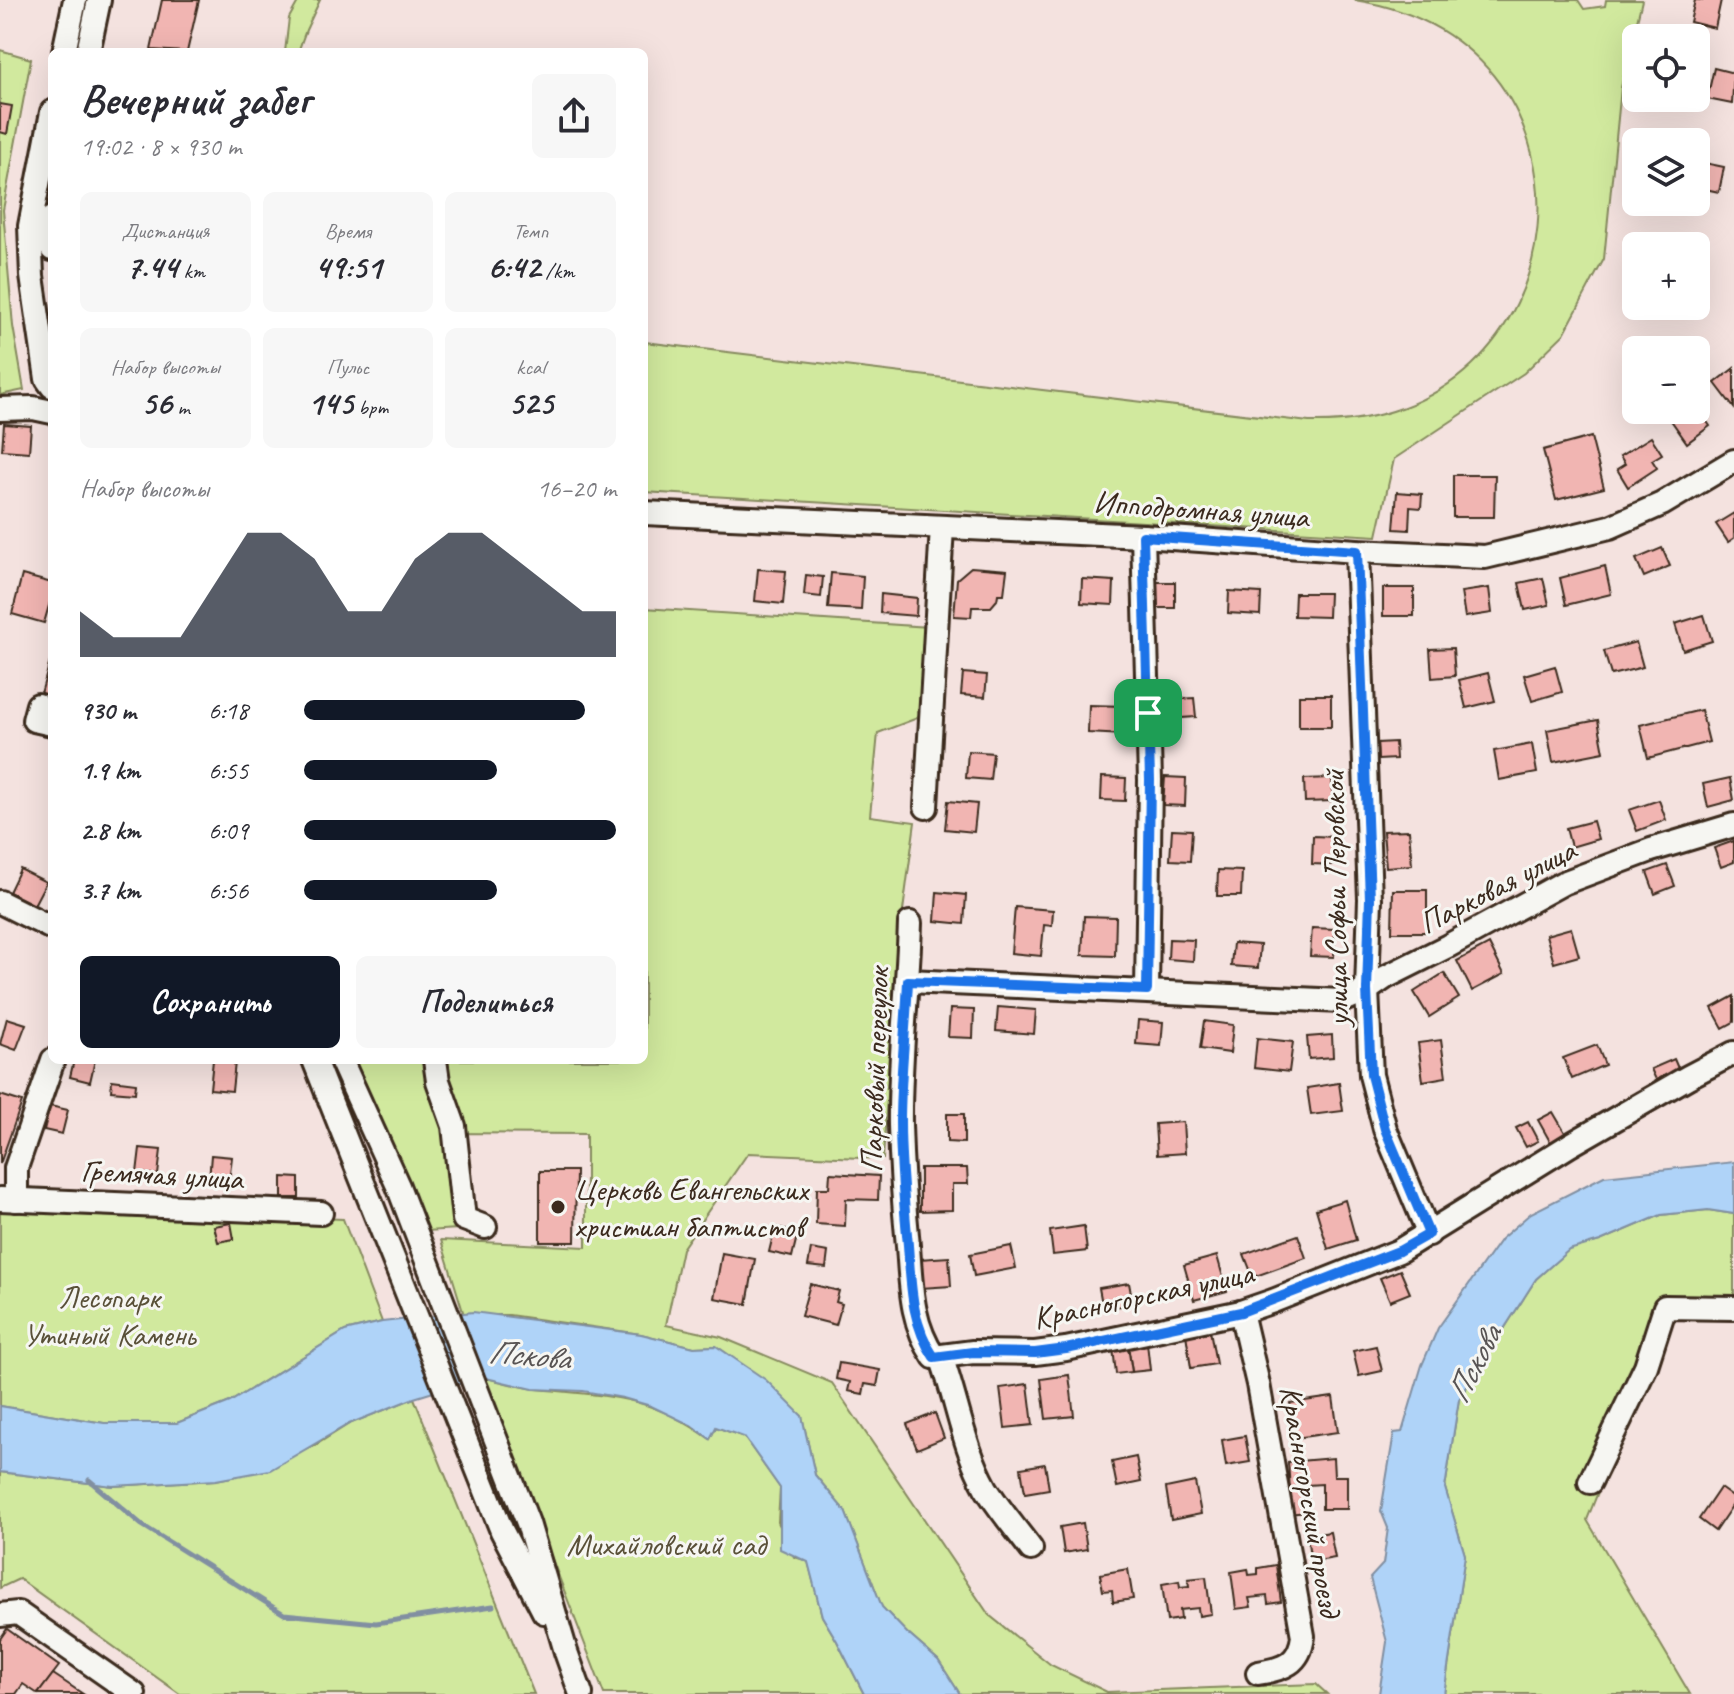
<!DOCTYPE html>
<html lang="ru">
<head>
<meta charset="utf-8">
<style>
  :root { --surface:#fff; --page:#f7f7f7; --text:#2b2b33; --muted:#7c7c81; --accent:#111827 }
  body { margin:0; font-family:Caveat,sans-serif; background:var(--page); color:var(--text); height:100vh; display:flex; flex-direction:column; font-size:30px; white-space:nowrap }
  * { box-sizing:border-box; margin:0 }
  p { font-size:26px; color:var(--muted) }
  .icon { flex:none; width:44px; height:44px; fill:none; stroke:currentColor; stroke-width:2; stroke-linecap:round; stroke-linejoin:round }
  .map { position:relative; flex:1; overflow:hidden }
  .side { position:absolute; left:48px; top:48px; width:600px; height:1016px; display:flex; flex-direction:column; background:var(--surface); border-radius:12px; box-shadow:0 8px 32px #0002 }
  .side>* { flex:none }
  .fabs { position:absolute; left:1622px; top:24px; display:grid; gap:16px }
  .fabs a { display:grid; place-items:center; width:88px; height:88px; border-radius:12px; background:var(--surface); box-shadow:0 8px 32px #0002; font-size:40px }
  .pin { position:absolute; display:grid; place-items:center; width:68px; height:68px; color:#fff; margin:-34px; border-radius:16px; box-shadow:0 4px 12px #0006 }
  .round { display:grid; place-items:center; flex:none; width:84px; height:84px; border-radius:12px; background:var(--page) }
  .summary { display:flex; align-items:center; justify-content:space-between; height:136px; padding:0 32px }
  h1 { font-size:44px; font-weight:600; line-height:60px }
  .metrics { display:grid; grid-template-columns:repeat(3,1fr); gap:12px; height:136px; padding:8px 32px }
  .metrics div { display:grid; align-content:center; border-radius:12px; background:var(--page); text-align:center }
  .metrics b { font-size:34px; font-weight:600 }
  .metrics small { font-size:22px; font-weight:400 }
  .metrics p { font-size:22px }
  .chart { height:224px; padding:16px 32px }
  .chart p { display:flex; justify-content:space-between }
  .chart svg { width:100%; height:144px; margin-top:8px; fill:var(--accent); opacity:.7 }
  .cta { display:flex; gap:16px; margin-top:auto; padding:16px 32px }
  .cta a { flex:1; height:92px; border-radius:12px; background:var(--accent); color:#fff; font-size:32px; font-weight:600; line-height:92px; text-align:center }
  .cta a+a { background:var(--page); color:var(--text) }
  ul { padding:0 32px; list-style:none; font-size:26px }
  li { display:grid; grid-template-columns:128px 96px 1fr; align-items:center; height:60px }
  li i { height:20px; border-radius:10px; background:var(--accent) }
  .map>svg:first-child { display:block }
</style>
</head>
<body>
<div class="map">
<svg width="1734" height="1694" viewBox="0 0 1734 1694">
  <rect width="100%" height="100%" fill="#f4e2df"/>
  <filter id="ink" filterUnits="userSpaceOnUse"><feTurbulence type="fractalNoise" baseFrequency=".0125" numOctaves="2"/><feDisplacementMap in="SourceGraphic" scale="16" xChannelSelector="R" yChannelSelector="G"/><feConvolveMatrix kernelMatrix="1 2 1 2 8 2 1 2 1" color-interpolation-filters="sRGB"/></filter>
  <g filter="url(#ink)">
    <!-- green -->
    <g fill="#d1e99e" stroke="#868a5e" stroke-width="2">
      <polygon points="299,0 320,0 306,30 298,52 285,52 289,18"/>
      <path d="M1354 0H1578L1584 9 1605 6 1606 0H1642L1621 88 1604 259 1564 334 1524 373 1394 459 1377 536 644 492V342L1309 422C1589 430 1623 40 1354 0Z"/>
      <polygon points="0,50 31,59 3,210 13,326 24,390 0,395"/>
      <polygon points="644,608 929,627 920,717 878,733 870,816 915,822 895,970 883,1159 748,1153 682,1249 666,1325 721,1337 832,1383 989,1615 1051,1665 1107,1692 1316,1684 1327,1694 960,1694 938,1660 907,1633 882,1607 845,1511 815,1475 802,1416 729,1355 716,1346 694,1347 641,1334 509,1315 464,1315 441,1240 586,1247 586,1134 444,1133 458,1229 426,1231 351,1060 644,1060"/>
      <polygon points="0,1205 343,1219 382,1322 345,1331 230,1402 177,1423 104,1423 0,1406"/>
      <polygon points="1708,1210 1734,1214 1734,1303 1673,1303 1587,1520 1690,1694 1444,1694 1465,1555 1445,1488 1459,1399 1536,1279 1569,1249 1600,1241 1661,1215"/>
      <path d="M482 1377C499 1381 518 1387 536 1389 608 1396 647 1394 710 1439L716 1427 744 1437 780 1488 778 1522 794 1557 808 1561 822 1616 837 1641 864 1694H604Z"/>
      <polygon points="414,1398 534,1694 180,1694 19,1579 0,1588 0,1472 113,1486 216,1480 236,1476 317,1444 349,1424"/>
    </g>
    <!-- water -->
    <g fill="#afd3f8" stroke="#818fa1" stroke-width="2">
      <polygon points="1734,1162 1734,1214 1708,1210 1661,1215 1600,1241 1569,1250 1536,1279 1459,1399 1445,1488 1465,1555 1444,1694 1379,1694 1387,1642 1370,1578 1383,1564 1388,1528 1381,1511 1394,1433 1402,1432 1422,1365 1438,1328 1501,1239 1531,1213 1604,1176"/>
      <polygon points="473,1312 641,1334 694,1347 716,1346 766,1380 802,1416 815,1475 845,1511 882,1607 907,1633 938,1660 960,1694 864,1694 837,1641 822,1616 808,1562 780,1549 780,1488 744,1437 716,1427 710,1439 691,1425 651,1406 623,1398 583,1391 533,1389 482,1377 414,1398 349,1424 270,1470 216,1480 113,1486 0,1472 0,1406 104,1423 177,1423 230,1402 345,1331 382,1322"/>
    </g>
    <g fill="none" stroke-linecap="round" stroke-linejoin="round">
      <!-- stream -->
      <polyline stroke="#818fa1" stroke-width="5" points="89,1480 142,1525 284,1614 376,1623 493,1606"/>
    </g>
    <!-- building -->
    <g fill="#f1b5b2" stroke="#3b2a1e" stroke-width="2">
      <polygon points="162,0 199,0 187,52 151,50"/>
      <polygon points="1695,0 1721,0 1715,28 1690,22"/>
      <polygon points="1714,68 1734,73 1732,104 1707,99"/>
      <polygon points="0,104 12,106 7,134 0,132"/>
      <polygon points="1700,162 1724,167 1719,192 1696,187"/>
      <polygon points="1734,368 1734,408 1715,383"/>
      <polygon points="1696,406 1710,426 1687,443 1668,416 1676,410 1696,410"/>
      <polygon points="4,424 31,426 29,452 2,450"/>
      <polygon points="1591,437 1604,488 1556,500 1543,450"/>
      <polygon points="1651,437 1662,454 1652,460 1657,468 1628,487 1617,469 1625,464 1620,456"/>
      <polygon points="1453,475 1495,475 1494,517 1453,517"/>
      <polygon points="1397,492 1422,494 1421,508 1410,507 1409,530 1394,529"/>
      <polygon points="1734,513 1734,538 1728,542 1716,524"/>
      <polygon points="1662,548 1670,566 1644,577 1636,559"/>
      <polygon points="1605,566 1611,594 1566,605 1560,578"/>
      <polygon points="971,567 1007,570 1004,594 998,594 997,600 991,607 972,607 971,617 954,616 957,579"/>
      <polygon points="758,569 786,571 783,604 755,601"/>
      <polygon points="831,573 863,576 861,610 828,608"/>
      <polygon points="22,575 52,583 52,595 44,623 12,614"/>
      <polygon points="806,575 823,577 821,597 804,595"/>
      <polygon points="1543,578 1549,605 1525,610 1519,583"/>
      <polygon points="1082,579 1114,581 1113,605 1081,603"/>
      <rect x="1154" y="582" width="21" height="26"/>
      <rect x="1383" y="588" width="31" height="28"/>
      <polygon points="1489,588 1492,613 1465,617 1461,592"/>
      <polygon points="1229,591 1261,593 1260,615 1228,613"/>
      <polygon points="1295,593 1329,593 1328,617 1294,616"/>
      <polygon points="881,594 917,598 916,616 880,613"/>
      <polygon points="1704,615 1712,641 1683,650 1675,624"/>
      <polygon points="1636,642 1643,667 1611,675 1604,651"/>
      <polygon points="1453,648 1455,676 1432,678 1430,649"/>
      <polygon points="51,658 52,658 52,701 40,697"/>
      <polygon points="1555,666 1562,692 1532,701 1524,675"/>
      <polygon points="963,673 987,675 985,697 961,695"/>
      <polygon points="1488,673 1495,701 1466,708 1459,680"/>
      <rect x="1299" y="695" width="32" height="32"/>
      <polygon points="1194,698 1196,717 1166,719 1165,700"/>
      <polygon points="1089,705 1125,706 1124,735 1088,733"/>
      <polygon points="1701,710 1709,742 1648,758 1640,725"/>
      <polygon points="1598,720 1604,752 1553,762 1547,730"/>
      <polygon points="1395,742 1396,759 1378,760 1377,743"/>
      <polygon points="1532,744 1537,773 1499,780 1494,751"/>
      <polygon points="968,751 993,753 990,780 966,778"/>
      <polygon points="1102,777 1126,778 1125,801 1101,800"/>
      <polygon points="1165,777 1186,778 1185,806 1163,805"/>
      <polygon points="1332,778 1333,801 1305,802 1304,779"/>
      <polygon points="1730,778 1734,800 1708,807 1703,784"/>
      <polygon points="1659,800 1666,820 1637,831 1629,810"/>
      <polygon points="948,801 977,804 974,832 945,829"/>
      <polygon points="1593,821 1598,839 1571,847 1566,828"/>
      <polygon points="1172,829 1192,830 1190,861 1170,860"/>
      <polygon points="1409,830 1412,865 1386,867 1383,831"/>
      <polygon points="1313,836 1336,837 1335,865 1312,864"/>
      <polygon points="1734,841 1734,862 1721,867 1714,848"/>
      <polygon points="1667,865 1675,886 1655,894 1647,872"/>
      <polygon points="20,869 46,882 34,905 9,892"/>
      <polygon points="1218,870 1242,871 1241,896 1217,896"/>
      <polygon points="1393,890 1427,890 1427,932 1392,932"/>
      <polygon points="937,892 966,895 964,924 935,921"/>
      <polygon points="1015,907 1053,910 1052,926 1044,925 1041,956 1011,953"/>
      <polygon points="1084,916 1116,917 1115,956 1082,955"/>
      <polygon points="1312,928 1335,929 1334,957 1310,956"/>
      <polygon points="1571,928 1579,956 1554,963 1546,935"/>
      <polygon points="1169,939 1194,940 1193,961 1168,959"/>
      <polygon points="1233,943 1260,945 1258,968 1231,966"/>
      <polygon points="1489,944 1504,974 1472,991 1457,961"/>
      <polygon points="1444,973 1459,998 1429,1017 1414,992"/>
      <polygon points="1734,996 1734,1022 1723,1028 1712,1008"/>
      <polygon points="998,1007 1036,1010 1034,1034 996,1031"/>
      <polygon points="950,1009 974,1010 973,1038 948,1037"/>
      <polygon points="7,1018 26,1024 16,1050 0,1044"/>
      <polygon points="1138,1020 1163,1022 1161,1046 1136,1044"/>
      <polygon points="1204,1021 1233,1025 1230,1053 1200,1049"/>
      <polygon points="1332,1035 1333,1057 1309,1059 1307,1037"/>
      <polygon points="1257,1038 1293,1042 1289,1072 1254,1068"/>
      <polygon points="1441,1040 1446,1077 1423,1081 1418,1043"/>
      <polygon points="1597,1045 1605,1065 1572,1079 1563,1058"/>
      <polygon points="1674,1059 1680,1073 1658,1084 1651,1069"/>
      <polygon points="74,1060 95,1060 90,1082 70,1077"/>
      <polygon points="213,1060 235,1062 232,1091 210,1089"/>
      <polygon points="112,1080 136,1083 135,1093 111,1091"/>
      <polygon points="1339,1083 1343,1111 1311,1115 1307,1088"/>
      <polygon points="0,1095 22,1102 0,1164"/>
      <polygon points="50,1106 68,1110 62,1134 44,1130"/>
      <polygon points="1553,1112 1567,1136 1552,1145 1538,1120"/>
      <polygon points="947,1114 964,1114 964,1143 947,1142"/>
      <polygon points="1183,1122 1185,1153 1157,1155 1155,1124"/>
      <polygon points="1528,1122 1538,1141 1526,1147 1516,1128"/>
      <polygon points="140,1148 161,1150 158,1175 137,1173"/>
      <polygon points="211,1155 232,1157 229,1182 209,1180"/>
      <polygon points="920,1168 967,1168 968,1184 952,1184 952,1210 920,1211"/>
      <polygon points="540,1171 576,1171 575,1242 540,1242"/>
      <polygon points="830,1173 879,1176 878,1200 846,1199 845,1226 816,1224 817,1188 829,1188"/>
      <polygon points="282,1177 299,1178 299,1198 282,1198"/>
      <polygon points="1345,1200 1356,1240 1328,1249 1316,1209"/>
      <polygon points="231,1223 234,1239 218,1242 214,1226"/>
      <polygon points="1084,1226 1087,1251 1053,1255 1050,1231"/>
      <polygon points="775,1227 798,1232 792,1257 769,1252"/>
      <polygon points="1298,1235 1306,1258 1253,1277 1244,1254"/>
      <polygon points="1011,1246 1016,1268 974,1276 970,1254"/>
      <polygon points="811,1249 828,1252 826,1268 808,1266"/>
      <polygon points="722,1253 755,1259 747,1304 714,1298"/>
      <polygon points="1217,1256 1227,1291 1194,1300 1184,1265"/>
      <polygon points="949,1257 951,1286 921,1288 919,1259"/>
      <polygon points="1400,1270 1410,1293 1390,1301 1380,1278"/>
      <polygon points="1129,1283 1133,1304 1103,1309 1099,1288"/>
      <polygon points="810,1284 839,1291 836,1302 842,1304 836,1325 801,1316"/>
      <polygon points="1210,1330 1216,1364 1191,1368 1186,1334"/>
      <polygon points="1147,1343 1150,1370 1132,1372 1128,1346"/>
      <polygon points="1128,1346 1132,1372 1116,1374 1113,1348"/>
      <polygon points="1376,1346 1382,1371 1359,1376 1353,1351"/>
      <polygon points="839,1363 880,1370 877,1386 865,1384 863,1394 848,1391 850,1382 836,1379"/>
      <polygon points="1069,1375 1074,1416 1046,1419 1041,1379"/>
      <polygon points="1028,1384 1033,1425 1005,1428 1000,1388"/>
      <polygon points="1333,1397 1338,1432 1295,1438 1290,1403"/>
      <polygon points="935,1413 944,1438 917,1449 907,1424"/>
      <polygon points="1245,1436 1250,1462 1226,1466 1222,1440"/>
      <polygon points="1136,1457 1141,1482 1117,1487 1112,1462"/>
      <polygon points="1333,1458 1334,1476 1347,1476 1347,1509 1322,1509 1322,1484 1307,1485 1309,1512 1286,1514 1284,1491 1290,1490 1288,1462"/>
      <polygon points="1045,1464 1049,1489 1025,1493 1021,1468"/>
      <polygon points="1195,1482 1201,1514 1171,1520 1166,1488"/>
      <polygon points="1720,1488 1734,1498 1734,1503 1715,1531 1699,1519"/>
      <polygon points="1083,1523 1087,1549 1064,1553 1060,1527"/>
      <polygon points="1330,1532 1335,1558 1311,1562 1307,1536"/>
      <polygon points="1276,1565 1281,1602 1268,1604 1267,1596 1249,1598 1251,1607 1236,1609 1231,1572 1248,1569 1249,1575 1258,1574 1258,1568"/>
      <polygon points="1128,1569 1133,1599 1113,1602 1112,1590 1103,1591 1100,1574"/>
      <polygon points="1206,1577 1211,1614 1199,1616 1198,1608 1180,1610 1181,1619 1167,1621 1162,1584 1179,1581 1180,1587 1189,1586 1188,1579"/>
      <polygon points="7,1629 59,1666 38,1694 23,1684 16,1694 0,1694 0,1639"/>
      <polygon points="53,1674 83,1694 38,1694"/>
    </g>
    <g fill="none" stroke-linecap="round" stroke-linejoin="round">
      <defs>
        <g id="minor">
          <polyline points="64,52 75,0"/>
          <polyline points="88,52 99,0"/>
          <polyline points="52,112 30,226 32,276 47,379 52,386"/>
          <polyline points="52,218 52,249"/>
          <polyline points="0,409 33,408 52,412"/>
          <polyline points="644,513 1143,536 1357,551 1485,557 1610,527 1662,504 1734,461"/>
          <polyline points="1143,536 1150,780 1147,990"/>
          <polyline points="1357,551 1370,899 1367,990 1371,1075 1385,1129 1429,1234"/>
          <polyline points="38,705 34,720 52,724"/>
          <polyline points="926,807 942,527"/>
          <polyline points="0,902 52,928"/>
          <path d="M910 923C908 990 899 1058 900 1125 901 1165 904 1206 908 1246 911 1286 911 1323 934 1357L973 1352 1035 1353 1066 1349 1241 1312 1273 1301 1399 1251 1570 1145 1688 1077 1734 1053"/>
          <polyline points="908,981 1341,1001 1367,990 1386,977 1448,946 1563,883 1651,850 1734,825"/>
          <polyline points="314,1060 502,1531 544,1612"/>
          <polyline points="341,1060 398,1186 528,1523 566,1652 581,1694"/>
          <polyline points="435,1060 438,1081 454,1126 464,1219 485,1227"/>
          <polyline points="0,1199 321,1213"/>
          <polyline points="16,1200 16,1168 53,1060"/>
          <path d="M1241 1312 1258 1384 1303 1636C1300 1664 1283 1669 1258 1673"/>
          <path d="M941 1357C957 1400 963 1447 986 1488 999 1509 1016 1529 1031 1549"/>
          <polyline points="1590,1482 1646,1366 1665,1307 1734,1308"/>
          <polyline points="0,1615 18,1613 134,1694"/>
        </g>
      </defs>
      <!-- minor casing -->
      <use href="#minor" stroke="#3b2a1e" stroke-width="28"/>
      <!-- minor -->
      <use href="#minor" stroke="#f6f6f2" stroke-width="22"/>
    </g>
  </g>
  <g fill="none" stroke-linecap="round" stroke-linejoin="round" filter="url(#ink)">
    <defs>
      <path id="route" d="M1143 536 1357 551 1370 899 1367 990 1371 1075 1385 1129 1429 1234 1399 1251 1241 1312 1066 1349 1035 1353 973 1352 934 1357C911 1323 911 1285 908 1245 904 1204 900 1163 900 1122 900 1075 906 1028 908 981L1147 990 1150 780Z"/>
    </defs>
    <!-- route casing -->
    <use href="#route" stroke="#fff" stroke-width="16"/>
    <!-- route -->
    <use href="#route" stroke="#1a73e8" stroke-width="10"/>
  </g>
  <!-- markers -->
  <circle fill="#3b2a1e" stroke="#f6f6f2" stroke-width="3" cx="558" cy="1207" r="8"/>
  <g text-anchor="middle" stroke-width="6" stroke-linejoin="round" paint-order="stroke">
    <!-- street labels -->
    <g font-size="32" fill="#3b2a1e" stroke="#f6f6f2">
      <text transform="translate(1201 509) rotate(4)" y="11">Ипподромная улица</text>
      <text transform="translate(1497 886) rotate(-27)" y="11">Парковая улица</text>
      <text transform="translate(1335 898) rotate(-91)" y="11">улица Софьи Перовской</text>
      <text transform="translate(874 1070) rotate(-88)" y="11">Парковый переулок</text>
      <text transform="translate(162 1174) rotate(3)" y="11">Гремячая улица</text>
      <text transform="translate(1143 1295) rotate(-12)" y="11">Красногорская улица</text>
      <text transform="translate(1311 1501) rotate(80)" y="11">Красногорский проезд</text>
    </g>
    <!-- poi labels -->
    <g font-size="32" fill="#3b2a1e" stroke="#f6f6f2" text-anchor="start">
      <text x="574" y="1200">Церковь Евангельских<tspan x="574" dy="37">христиан баптистов</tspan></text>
    </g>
    <!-- park labels -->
    <g font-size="32" fill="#595038" stroke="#f6f6f2">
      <text x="109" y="1308">Лесопарк<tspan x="109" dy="37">Утиный Камень</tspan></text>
      <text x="666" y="1555">Михайловский сад</text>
    </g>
    <!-- water labels -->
    <g font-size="34" font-style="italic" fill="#585454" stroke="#f6f6f2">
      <text transform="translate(529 1354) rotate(5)" y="12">Пскова</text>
      <text transform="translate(1473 1364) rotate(-63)" y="12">Пскова</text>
    </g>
  </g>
</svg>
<div class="fabs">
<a><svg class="icon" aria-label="locate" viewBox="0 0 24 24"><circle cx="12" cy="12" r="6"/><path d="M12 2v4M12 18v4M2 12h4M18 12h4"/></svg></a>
<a><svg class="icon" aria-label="layers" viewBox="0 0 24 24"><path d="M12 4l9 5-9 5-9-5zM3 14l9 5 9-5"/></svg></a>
<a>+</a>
<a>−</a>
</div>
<div class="pin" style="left:1148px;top:713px;background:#1e9e55"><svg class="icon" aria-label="arrive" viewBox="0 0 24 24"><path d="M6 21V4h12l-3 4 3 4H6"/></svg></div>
<section class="side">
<div class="summary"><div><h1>Вечерний забег</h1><p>19:02 · 8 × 930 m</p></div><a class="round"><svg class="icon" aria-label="share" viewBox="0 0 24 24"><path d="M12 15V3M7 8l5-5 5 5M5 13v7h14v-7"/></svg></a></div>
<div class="metrics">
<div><p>Дистанция</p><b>7.44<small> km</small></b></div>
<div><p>Время</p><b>49:51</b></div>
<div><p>Темп</p><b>6:42<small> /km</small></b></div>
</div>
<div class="metrics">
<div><p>Набор высоты</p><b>56<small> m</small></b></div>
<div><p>Пульс</p><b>145<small> bpm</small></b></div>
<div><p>kcal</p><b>525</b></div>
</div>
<div class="chart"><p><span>Набор высоты</span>16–20 m</p>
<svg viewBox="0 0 160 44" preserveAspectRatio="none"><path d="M0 44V30L10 38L20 38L30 38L40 22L50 6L60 6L70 14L80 30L90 30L100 14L110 6L120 6L130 14L140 22L150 30L160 30V44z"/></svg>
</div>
<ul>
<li><b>930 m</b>6:18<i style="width:90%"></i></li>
<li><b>1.9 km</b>6:55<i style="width:62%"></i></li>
<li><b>2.8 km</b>6:09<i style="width:100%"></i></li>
<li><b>3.7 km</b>6:56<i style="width:62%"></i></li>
</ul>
<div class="cta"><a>Сохранить</a><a>Поделиться</a></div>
</section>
</div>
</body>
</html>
